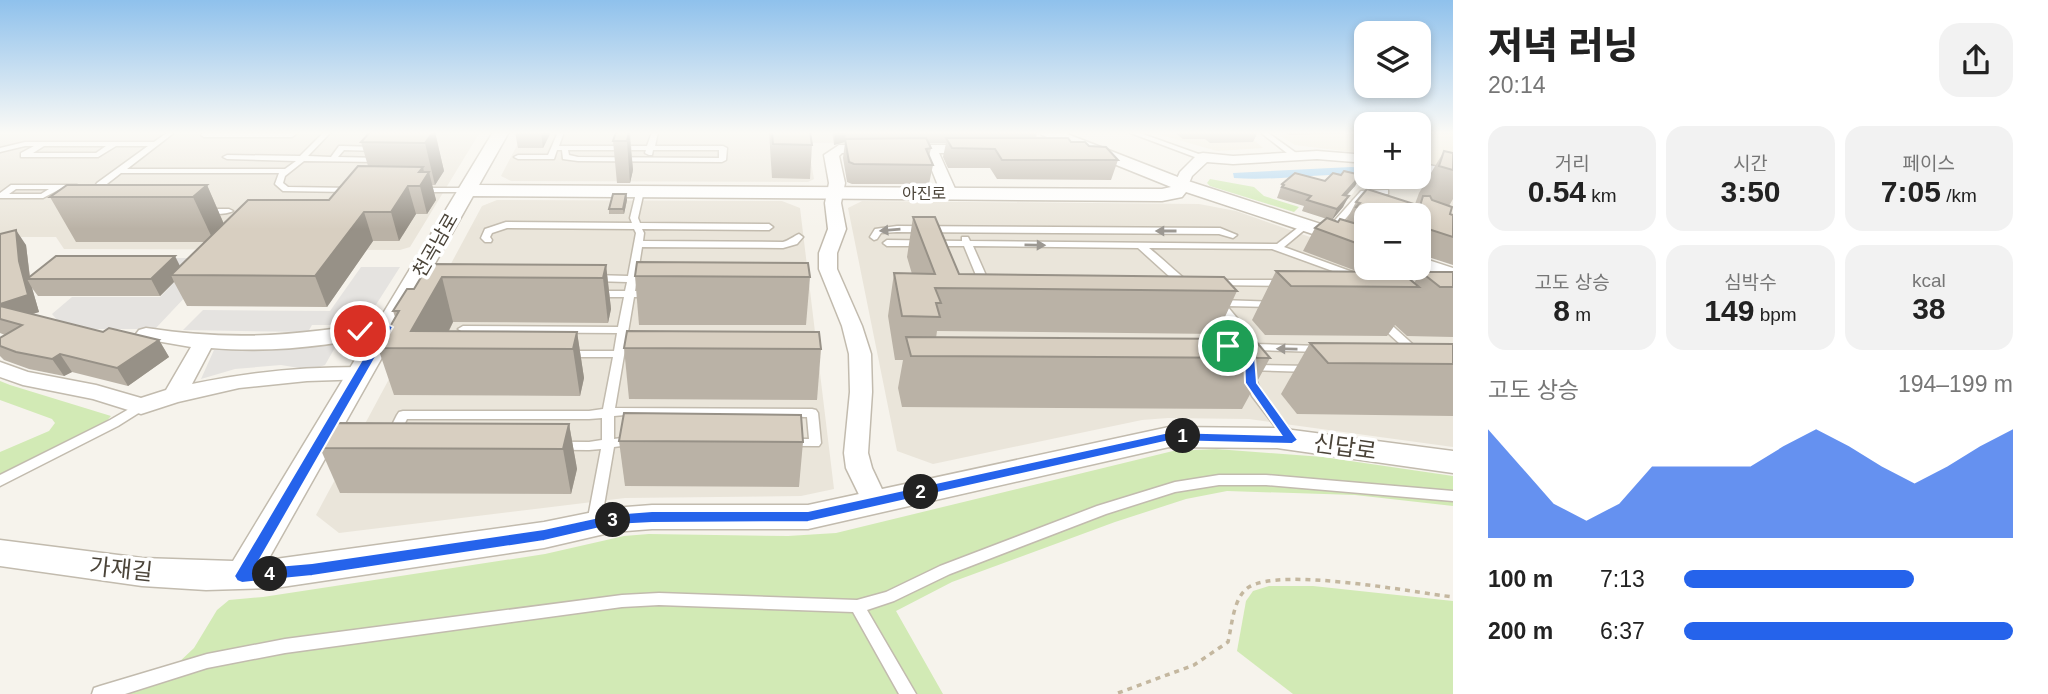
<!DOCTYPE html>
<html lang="ko">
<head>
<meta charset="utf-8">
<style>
  :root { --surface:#fff; --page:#f2f2f2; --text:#222; --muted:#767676; --accent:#2563eb }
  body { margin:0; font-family:Arial,"Noto Sans KR",sans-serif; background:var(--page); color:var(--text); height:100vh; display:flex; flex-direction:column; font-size:26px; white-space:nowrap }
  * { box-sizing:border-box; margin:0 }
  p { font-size:23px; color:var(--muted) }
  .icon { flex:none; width:38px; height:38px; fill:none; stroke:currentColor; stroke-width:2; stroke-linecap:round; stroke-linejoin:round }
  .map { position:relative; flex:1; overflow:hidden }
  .side { display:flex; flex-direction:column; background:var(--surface); width:595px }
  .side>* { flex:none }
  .controls { position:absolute; left:1354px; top:21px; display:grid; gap:14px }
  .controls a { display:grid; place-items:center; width:77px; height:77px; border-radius:14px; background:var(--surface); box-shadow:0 4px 10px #0003; font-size:35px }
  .pin { position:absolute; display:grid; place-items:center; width:60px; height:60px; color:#fff; margin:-30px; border:4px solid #fff; border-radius:50%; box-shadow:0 2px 7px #0007 }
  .km { position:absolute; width:35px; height:35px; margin:-18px; border-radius:50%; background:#222; color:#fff; font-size:19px; line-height:35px; text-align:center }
  .round { display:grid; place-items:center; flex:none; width:74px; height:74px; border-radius:21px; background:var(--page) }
  .summary { display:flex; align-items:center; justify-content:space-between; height:119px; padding:0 35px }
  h1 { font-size:38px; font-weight:800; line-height:52px }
  .figures { display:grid; grid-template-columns:repeat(3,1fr); gap:10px; height:119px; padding:7px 35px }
  .figures div { display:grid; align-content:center; border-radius:18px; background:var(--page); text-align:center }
  .figures b { font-size:30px; font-weight:800 }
  .figures small { font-size:19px; font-weight:400 }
  .figures p { font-size:19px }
  .chart { height:196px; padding:14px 35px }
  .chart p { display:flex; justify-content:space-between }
  .chart svg { width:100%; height:126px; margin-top:7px; fill:var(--accent); opacity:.7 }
  ul { padding:0 35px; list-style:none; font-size:23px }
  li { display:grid; grid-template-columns:112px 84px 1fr; align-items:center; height:52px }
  li i { height:18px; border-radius:9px; background:var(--accent) }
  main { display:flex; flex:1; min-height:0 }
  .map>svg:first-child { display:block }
</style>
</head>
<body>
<main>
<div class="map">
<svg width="1453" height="694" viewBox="0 0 1453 694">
  <rect width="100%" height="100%" fill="#f6f3ec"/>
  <!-- residential -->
  <g fill="#eae5da">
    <polygon points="0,132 480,132 410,247 400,250 64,249 56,237 0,237"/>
    <polygon points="524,132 1028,132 1042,139 1038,144 813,143 808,145 814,179 808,182 511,181 501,176"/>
    <polygon points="1365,179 1382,180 1453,196 1453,232 1419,215 1401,215 1348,199"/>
    <polygon points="497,200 782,201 800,208 834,489 801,496 625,498 339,533 316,515 482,206"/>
    <polygon points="862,201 1199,204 1236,211 1367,257 1367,268 1396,268 1453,288 1453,447 1249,419 1168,418 1142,420 933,464 897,451 848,208"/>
  </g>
  <!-- education -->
  <g fill="#efe8d6">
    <polygon points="1150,132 1245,132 1263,148 1217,151"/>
    <polygon points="1274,132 1367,132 1367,154 1295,145"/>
    <polygon points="1419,132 1453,132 1453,170 1419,162"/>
  </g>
  <!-- green -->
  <g fill="#d2eab5">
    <polygon points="1210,179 1254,187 1264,196 1299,207 1294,212 1210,186 1207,183"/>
    <polygon points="0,381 10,385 111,416 104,424 0,476 0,452 49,431 55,423 52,419 0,400"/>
    <polygon points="1216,449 1323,457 1453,476 1453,506 1355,495 1227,491 1186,499 1115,522 952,582 896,611 943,694 119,694 176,665 194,648 217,610 229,600 263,597 545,554 624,536 649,534 788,536 836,533 1173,451"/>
    <polygon points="1269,586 1313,586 1453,601 1453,694 1293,694 1237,651 1246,601 1253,591"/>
  </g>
  <!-- parking -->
  <g fill="#e5e3e0">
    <polygon points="77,258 222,258 155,329 65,329 52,314 72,297 160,297 185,271"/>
    <polygon points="361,267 400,267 372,311 334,325 312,325 308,332 183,330 203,310 330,311"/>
    <polygon points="340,339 325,365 311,370 281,365 235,369 201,379 214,350"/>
  </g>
  <!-- water -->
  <path fill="#a9d4f2" d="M1351 167 1367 168V174C1322 173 1278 181 1234 178L1233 173Z"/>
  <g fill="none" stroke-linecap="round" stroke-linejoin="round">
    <defs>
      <g id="service">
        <path d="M168 132H175L127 169H285L296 161 227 159 223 157 227 155 300 156 324 132H331L308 156 331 157 339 146H342L377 147 381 149 380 151 344 150 338 157 381 158 385 160 381 162 304 161 285 176 283 183 288 187 353 188V192H350L283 191 275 184 279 173H121L103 187 96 197H93L89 195 97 183 148 146H116L98 157H21V153L34 146H25L0 152V148L25 142H154ZM44 146H106L96 153H33Z"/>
        <polygon points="204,132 211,133 298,132 292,137 204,137 201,135"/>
        <path d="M558 132H564L559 146H647L652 132H658L655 146H723L727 148 726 160 722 162 578 161 563 159 562 150H557L554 159H518L514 157 518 155H548ZM568 150H646L645 153 649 155H652L653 150H719V158L578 157 569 155Z"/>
        <polygon points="1128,132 1137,132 1207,157 1200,159"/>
        <polygon points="1260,132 1267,132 1299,155 1292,157"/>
        <polygon points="1367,132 1367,142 1360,138"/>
        <path d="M11 185H77L81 187 77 189H60L43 198H0V193ZM16 189H49L41 194H9Z"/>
        <polygon points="416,188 467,188 471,190 467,192 416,192"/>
        <path d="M637 189H640L644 191 638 218 640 223 769 224 773 227 769 230 642 229 644 233 643 241 783 242C790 240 794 236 799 234L803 237 797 244 783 248 642 247 635 291H650L655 294 650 297H634L615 408 812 409 816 410 818 413 821 443 819 446 629 445 614 447 601 523 599 527 594 528 589 527 587 523 601 449 589 450 384 448 382 445 397 415 399 412 403 411H589L603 409 613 357H567L562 354 567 351H614L617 333 463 332 458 329 463 326 618 327 624 297H596L591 294 596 291H625L627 282 594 281 589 278 594 275 628 276 636 233 634 229 507 228 492 233 490 237 492 240 491 242H485L481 238 485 229 506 222 632 223 630 218ZM625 415 807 417 809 439 629 437 614 439V416ZM602 418V440L589 442 396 441 407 419H589Z"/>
        <polygon points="1385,190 1388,190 1388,194 1366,195 1334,232 1328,232 1328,228 1361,191"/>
        <path d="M201 209H229L233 211C226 215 207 215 200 211Z"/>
        <path d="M1305 222 1309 225 1308 227 1284 247 1358 274 1360 276 1358 278H1352L1272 249 1149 248C1163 259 1176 272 1190 283L1185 286 1170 277 1138 248 973 246 988 280 983 283 978 280 964 246H887L883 243 887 240 962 241V237H968L970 241 1277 244Z"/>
        <polygon points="897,226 1220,228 1237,235 1233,238 1219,234 897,232 881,233 877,239 874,240 870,237 875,229"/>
        <polygon points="1215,280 1283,280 1288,283 1283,286 1212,285 1210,283"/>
        <polygon points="1220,300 1276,302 1278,304 1273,307 1227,306 1251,335 1254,344 1320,346 1325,349 1320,352 1255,350 1250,353 1246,352 1243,347 1242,337 1214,303"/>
        <polygon points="1381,318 1385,319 1419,350 1420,352 1419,354 1411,354 1377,323 1376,321"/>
        <polygon points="1253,365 1310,366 1315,369 1310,372 1249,370 1248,368 1249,366"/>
        <polygon points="1250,373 1254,374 1261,392 1295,436 1297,439 1295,442 1287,442 1252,396 1244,377"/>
        <polygon points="141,402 145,403 147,406 145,409 118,426 0,486 0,475 110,420"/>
        <polygon points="1219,475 1266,475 1453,491 1453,501 1266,485 1219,485 1175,492 1106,514 950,574 894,601 867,610 916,694 899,694 853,612 659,605 622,607 285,653 207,668 125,694 92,694 94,688 100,686 207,654 285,639 622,595 659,593 857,600 886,592 940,566 1097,506 1175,482"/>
      </g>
      <g id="minor">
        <polygon points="839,145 872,145 879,149 872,153 842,153 839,156 845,183 841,203 846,229 837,253 837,269 862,326 871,354 872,392 868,453 872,468 888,502 884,509 875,512 866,509 846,468 844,453 850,392 849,354 842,326 819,269 819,253 828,229 825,203 829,183 824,155"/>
        <polygon points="904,145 973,145 980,149 973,153 939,153 957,193 949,198 941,193 925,153 899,152 897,149"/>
        <polygon points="1317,151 1367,155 1367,163 1317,159 1233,164 1207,162 1192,176 1187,188 1177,188 1174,185 1180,172 1198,154 1203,153 1233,156"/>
        <polygon points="1419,163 1453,170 1453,180 1419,172"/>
        <path d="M388 321 395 323 398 327 395 331C336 346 272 353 211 348L192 384C248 372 303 367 360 367L368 369 371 374 368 379 307 381 239 388 178 402 141 414 93 399 23 385 0 377V362L28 372 96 385 141 398 166 390 191 347 139 338 136 334 139 330 146 328C237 342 299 335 388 321Z"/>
      </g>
      <g id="tertiary">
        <polygon points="493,132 509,132 479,185 1162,189 1171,187 1042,135 1040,132 1062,132 1188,181 1367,239 1367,252 1186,192 1182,197 1162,201 473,196 268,560 544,522 613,508 652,505 808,505 1169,427 1277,428 1453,451 1453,473 1277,448 1169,447 808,529 652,529 613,532 544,548 275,588 206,590 142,586 0,566 0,540 142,558 233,561"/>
        <polygon points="1419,257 1453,268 1453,281 1412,268 1419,268"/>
      </g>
    </defs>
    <!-- service casing -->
    <use href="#service" stroke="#c2bbae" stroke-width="3"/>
    <!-- minor casing -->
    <use href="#minor" stroke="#c2bbae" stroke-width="3"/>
    <!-- tertiary casing -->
    <use href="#tertiary" stroke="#c2bbae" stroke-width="3"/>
    <!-- path -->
    <path stroke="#c4b79f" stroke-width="3.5" stroke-dasharray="5 5" stroke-linecap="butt" d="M1118 693 1194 665 1228 642C1232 626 1233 597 1249 587 1281 567 1412 592 1453 597"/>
    <!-- service -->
    <use href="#service" fill="#fff" fill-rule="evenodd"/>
    <!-- minor -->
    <use href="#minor" fill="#fff" fill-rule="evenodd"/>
    <!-- tertiary -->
    <use href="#tertiary" fill="#fff" fill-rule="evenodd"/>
  </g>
  <!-- wall -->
  <g fill="#bab2a6">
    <polygon points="435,132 444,171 435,185 432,185 436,200 427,214 416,214 399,241 373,241 327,307 187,306 174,282 160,296 38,296 32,288 39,312 32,314 103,332 159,340 169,357 128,386 72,372 64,376 29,369 4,360 0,356 0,338 5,335 0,333 0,234 26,245 30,277 180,266 205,242 76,242 50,197 207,185 224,224 329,200 368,166 361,142"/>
    <polygon points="515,132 551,132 543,148 518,148"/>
    <polygon points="616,132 630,132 633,170 630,183 617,183 613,141"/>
    <polygon points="769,132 810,132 812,145 810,179 772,178"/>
    <polygon points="832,132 1037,132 1036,138 1071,142 1089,146 1118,160 1111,180 997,179 990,168 948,168 943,157 946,143 928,143 931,148 929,157 933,165 929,184 852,184 847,182 843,158 845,142 834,145"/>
    <polygon points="1174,132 1258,132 1253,142 1210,143 1205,139 1183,139"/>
    <polygon points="1284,132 1345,132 1344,134 1289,135"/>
    <rect x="1419" y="132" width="34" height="2"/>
    <polygon points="1444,151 1453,153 1453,199 1449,206 1450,214 1453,215 1453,265 1419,254 1419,215 1367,215 1367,267 1362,272 1414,283 1421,272 1453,272 1453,337 1407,336 1395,325 1387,336 1265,335 1252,320 1276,271 1359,272 1303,251 1315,228 1327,219 1302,211 1304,206 1277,198 1282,184 1325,181 1341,175 1361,175 1355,186 1346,196 1343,207 1332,220 1338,222 1346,221 1356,202 1415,204 1419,193"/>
    <polygon points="626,194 627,200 624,214 609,214 609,209"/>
    <polygon points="913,217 959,274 1237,291 1217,334 937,331 936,338 1270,358 1242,409 902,407 898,388 903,360 895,360 888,316 894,273 912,274 907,257"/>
    <polygon points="429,264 606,265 611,309 608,323 453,322 449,331 577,332 584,378 580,396 394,395 378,348 395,317 393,311 414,289"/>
    <polygon points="635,276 810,277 806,325 639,325"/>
    <polygon points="1310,343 1453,344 1453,416 1297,414 1281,394"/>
    <polygon points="624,348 821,349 817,400 629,399"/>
    <polygon points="569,424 577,469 571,494 340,493 320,448"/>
    <polygon points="619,441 803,442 799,487 625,486"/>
  </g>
  <!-- shaded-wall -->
  <g fill="#979187">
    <polygon points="433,132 435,132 444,171 435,185 425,143"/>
    <polygon points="541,132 551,132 543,148"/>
    <polygon points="629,132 633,170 630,183 627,141"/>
    <polygon points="835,132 846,132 845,142 834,145"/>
    <polygon points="423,167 425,177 429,172 436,200 427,214 420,186 419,172"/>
    <polygon points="1361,175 1355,186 1338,205 1343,195"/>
    <polygon points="207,185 226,229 214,242 193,197"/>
    <polygon points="408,186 416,214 399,241 391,212"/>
    <polygon points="626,194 627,200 624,214 623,209"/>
    <polygon points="1349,196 1343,207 1332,220 1337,209"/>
    <polygon points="364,212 373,241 327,307 315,276"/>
    <polygon points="16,230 26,245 30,279 27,279 32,288 39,312 9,321 0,313 0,304"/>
    <polygon points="175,256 183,272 171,275 174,282 160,296 151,279"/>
    <polygon points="606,265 611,309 608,323 603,278"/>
    <polygon points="442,277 453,322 440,348 411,331"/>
    <polygon points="577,332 584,378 580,396 573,349"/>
    <polygon points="159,340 169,357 128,386 117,368"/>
    <polygon points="60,354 72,372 64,376 52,359"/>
    <polygon points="569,424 577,469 571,494 563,449"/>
  </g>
  <!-- building -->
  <g fill="#d8cfc1" stroke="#979187" stroke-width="2">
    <polygon points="370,132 433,132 425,143 361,142"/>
    <polygon points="616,132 629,132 627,141 613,141"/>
    <polygon points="772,132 810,132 812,145 773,144"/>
    <polygon points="926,138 931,148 926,149 933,165 854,164 849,162 845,139"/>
    <polygon points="946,138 1068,138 1071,142 1085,142 1089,146 1106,147 1118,160 1002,160 995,149 952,148"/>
    <polygon points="1444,151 1453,153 1453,170 1439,166"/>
    <polygon points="358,166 423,167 419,172 429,172 420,186 408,186 391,212 364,212 315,276 171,275 248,200 329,200"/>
    <polygon points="1344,171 1361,175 1343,195 1349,196 1337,209 1307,200 1311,196 1282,187 1284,185 1282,184 1295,173 1325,181 1333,173 1341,175"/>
    <polygon points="67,185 207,185 193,197 50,197"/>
    <polygon points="1367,189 1420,206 1423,196 1430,196 1432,200 1452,207 1450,214 1453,215 1453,237 1419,226 1419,215 1382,215 1356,207 1360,203 1356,202"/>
    <polygon points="613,194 626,194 623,209 609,209"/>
    <polygon points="913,217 935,217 959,274 1224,277 1237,291 935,288 941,303 936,303 940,317 902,316 894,273 935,274"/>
    <polygon points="1327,218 1338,222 1340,219 1367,227 1367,247 1315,228"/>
    <polygon points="16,230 19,261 28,295 0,304 0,234"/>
    <polygon points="56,256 175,256 151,279 27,279"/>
    <polygon points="637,262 808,263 810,277 635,276"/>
    <polygon points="429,264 606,265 603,278 442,277 411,331 577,332 573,349 378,348 399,311 393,311 407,289 414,289"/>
    <polygon points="1276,271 1401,272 1419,287 1291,286"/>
    <polygon points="1421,272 1453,272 1453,287 1440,287"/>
    <polygon points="0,306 103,332 109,328 159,340 117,368 60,354 52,359 16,352 0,346 0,338 22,325 0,319"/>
    <polygon points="627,331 819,332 821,349 624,348"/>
    <polygon points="906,337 1254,339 1270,358 911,356"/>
    <polygon points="1310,343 1453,344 1453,364 1328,363"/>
    <polygon points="624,413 801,415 803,442 619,441"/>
    <polygon points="334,423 569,424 563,449 320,448"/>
  </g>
  <!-- one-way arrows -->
  <defs><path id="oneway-solid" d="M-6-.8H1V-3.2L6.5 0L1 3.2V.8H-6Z" transform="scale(1.75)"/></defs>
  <g fill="#9c9892">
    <use href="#oneway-solid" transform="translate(890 230) rotate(175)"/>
    <use href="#oneway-solid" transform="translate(1166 231) rotate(-180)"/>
    <use href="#oneway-solid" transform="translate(1035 245) rotate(1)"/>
    <use href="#oneway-solid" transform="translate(1287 349) rotate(-179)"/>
  </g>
  <!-- sky -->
  <linearGradient id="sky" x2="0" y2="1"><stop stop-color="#8fc1ec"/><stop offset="0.58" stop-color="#fbfaf6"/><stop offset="1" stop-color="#fbfaf6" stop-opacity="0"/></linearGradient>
  <rect width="1453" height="229" fill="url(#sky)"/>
  <!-- route -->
  <polygon fill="#2563eb" stroke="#fff" stroke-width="2" points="388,324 393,327 255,568 312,563 544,529 613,514 652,511 808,511 1169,432 1281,435 1245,383 1244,351 1224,348 1224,344 1228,342 1254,345 1257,383 1298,440 1292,444 1169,441 808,522 652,523 613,525 544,541 312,576 242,583 237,581 234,576 237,571 379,331 360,334 355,331"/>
  <g text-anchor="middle" stroke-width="7" stroke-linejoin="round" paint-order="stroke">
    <!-- far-street labels -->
    <g font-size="16" fill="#4b4439" stroke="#fff">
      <text x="924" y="199">아진로</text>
    </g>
    <!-- street labels -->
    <g font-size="19" fill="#4b4439" stroke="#fff">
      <text transform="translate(435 245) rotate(-60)" y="7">천곡남로</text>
    </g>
    <!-- near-street labels -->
    <g font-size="23" fill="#4b4439" stroke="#fff">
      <text transform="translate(1345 447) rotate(8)" y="8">신답로</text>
      <text transform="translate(121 569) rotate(6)" y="8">가재길</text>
    </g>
  </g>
</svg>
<div class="controls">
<a><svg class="icon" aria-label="layers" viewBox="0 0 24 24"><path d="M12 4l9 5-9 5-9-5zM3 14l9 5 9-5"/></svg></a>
<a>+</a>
<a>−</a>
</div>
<div class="pin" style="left:1228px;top:346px;background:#1e9e55"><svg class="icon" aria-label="arrive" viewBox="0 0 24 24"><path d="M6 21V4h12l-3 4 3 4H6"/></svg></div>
<div class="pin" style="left:360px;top:331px;background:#d93025"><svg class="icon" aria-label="check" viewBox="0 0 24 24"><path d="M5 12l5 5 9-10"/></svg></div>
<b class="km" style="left:1183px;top:436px">1</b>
<b class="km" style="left:921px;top:492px">2</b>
<b class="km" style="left:613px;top:520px">3</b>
<b class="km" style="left:270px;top:574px">4</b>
</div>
<section class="side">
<div class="summary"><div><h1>저녁 러닝</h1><p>20:14</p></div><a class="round"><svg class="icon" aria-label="share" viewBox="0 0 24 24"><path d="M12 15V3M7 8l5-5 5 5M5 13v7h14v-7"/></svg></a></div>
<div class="figures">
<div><p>거리</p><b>0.54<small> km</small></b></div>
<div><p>시간</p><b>3:50</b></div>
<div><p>페이스</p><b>7:05<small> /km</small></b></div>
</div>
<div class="figures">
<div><p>고도 상승</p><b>8<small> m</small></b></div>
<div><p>심박수</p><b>149<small> bpm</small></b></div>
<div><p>kcal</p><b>38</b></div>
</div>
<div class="chart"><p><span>고도 상승</span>194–199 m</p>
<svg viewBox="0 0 160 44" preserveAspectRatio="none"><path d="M0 44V6L10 19L20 32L30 38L40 32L50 19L60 19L70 19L80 19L90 12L100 6L110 12L120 19L130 25L140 19L150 12L160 6V44z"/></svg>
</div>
<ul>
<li><b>100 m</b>7:13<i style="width:70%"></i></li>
<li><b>200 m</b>6:37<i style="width:100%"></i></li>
</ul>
</section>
</main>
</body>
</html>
